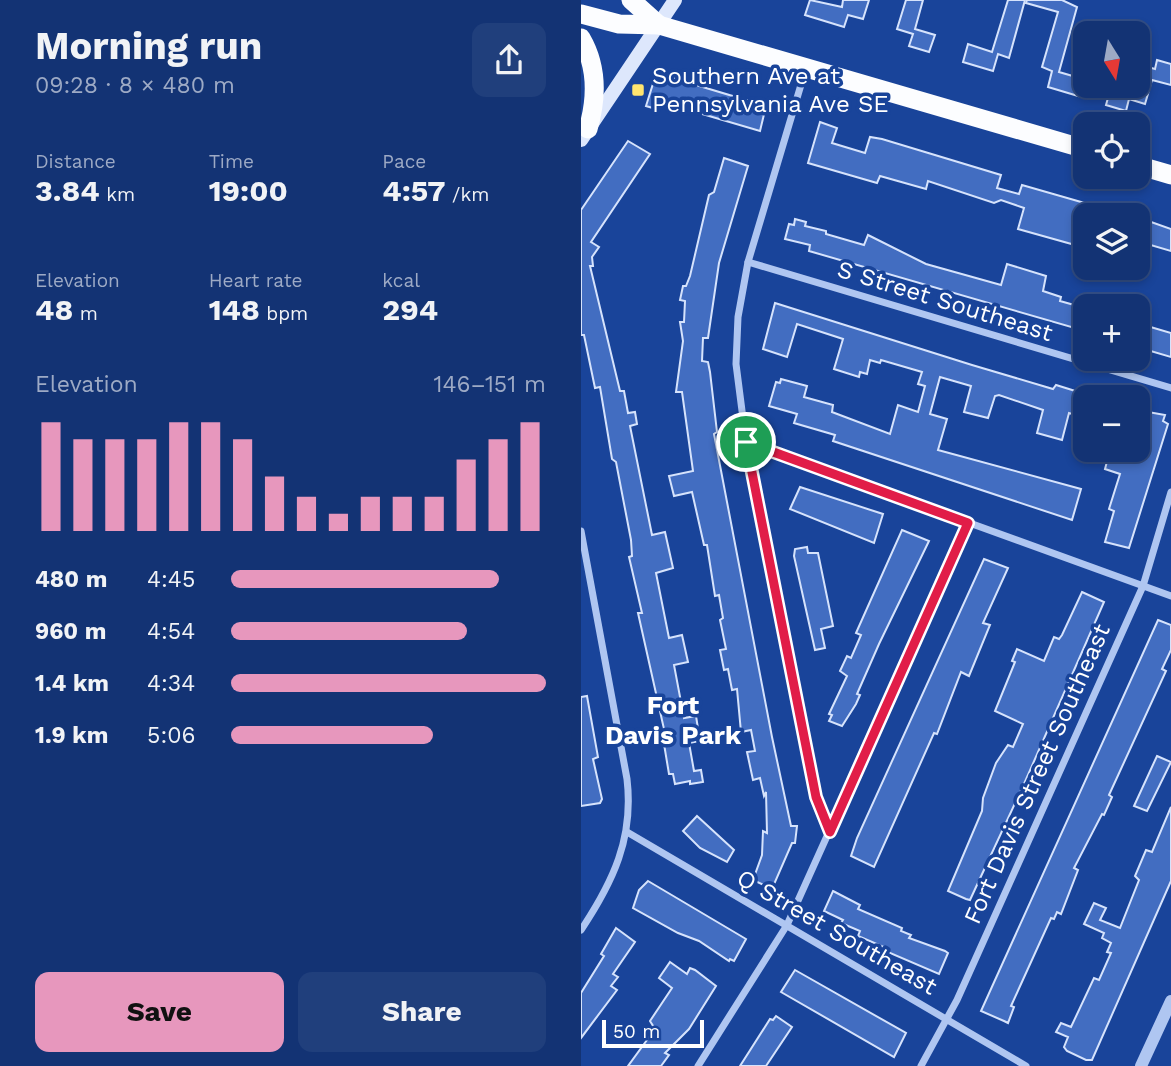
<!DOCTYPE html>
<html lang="en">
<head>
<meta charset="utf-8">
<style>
  :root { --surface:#133374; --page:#203f7c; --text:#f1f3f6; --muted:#9daac5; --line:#324e86; --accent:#e797bd }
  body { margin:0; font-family:"Work Sans",sans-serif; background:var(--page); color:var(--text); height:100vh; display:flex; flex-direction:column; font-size:26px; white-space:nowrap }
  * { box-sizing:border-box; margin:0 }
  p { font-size:23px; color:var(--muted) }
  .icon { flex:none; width:38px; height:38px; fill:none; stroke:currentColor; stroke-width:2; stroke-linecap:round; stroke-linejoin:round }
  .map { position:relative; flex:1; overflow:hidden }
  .side { display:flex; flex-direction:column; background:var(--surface); width:581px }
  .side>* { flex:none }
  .needle { width:46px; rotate:169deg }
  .buttons { position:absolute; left:492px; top:21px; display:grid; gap:14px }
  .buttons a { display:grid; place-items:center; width:77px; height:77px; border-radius:14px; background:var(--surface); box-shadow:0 4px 10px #0003,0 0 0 2px var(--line); font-size:35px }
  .scale { position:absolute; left:21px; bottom:18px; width:102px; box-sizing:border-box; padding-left:7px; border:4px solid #fff; border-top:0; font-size:19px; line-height:24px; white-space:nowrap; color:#fff; -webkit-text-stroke:5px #19449a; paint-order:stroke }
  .pin { position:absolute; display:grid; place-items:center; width:60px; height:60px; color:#fff; margin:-30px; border:4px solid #fff; border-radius:50%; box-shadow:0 2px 7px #0007 }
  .round { display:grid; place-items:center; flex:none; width:74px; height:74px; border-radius:14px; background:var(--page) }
  .summary { display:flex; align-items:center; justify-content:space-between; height:119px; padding:0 35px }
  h1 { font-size:38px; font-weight:700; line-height:52px }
  .stats { display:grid; grid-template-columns:repeat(3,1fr); gap:10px; height:119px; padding:7px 35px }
  .stats div { display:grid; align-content:center }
  .stats b { font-size:30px; font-weight:700 }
  .stats small { font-size:19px; font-weight:400 }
  .stats p { font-size:19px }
  .chart { height:196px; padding:14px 35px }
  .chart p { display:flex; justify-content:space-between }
  .chart svg { width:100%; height:126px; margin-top:7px; stroke:var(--accent); stroke-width:6 }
  .action { display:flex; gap:14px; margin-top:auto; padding:14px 35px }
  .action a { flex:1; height:80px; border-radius:14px; background:var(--accent); color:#111; font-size:28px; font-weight:700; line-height:80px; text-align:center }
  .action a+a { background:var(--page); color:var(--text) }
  ul { padding:0 35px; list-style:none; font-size:23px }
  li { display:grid; grid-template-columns:112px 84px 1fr; align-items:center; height:52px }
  li i { height:18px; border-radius:9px; background:var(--accent) }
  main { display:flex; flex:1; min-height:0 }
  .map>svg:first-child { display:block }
</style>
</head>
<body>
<main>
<section class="side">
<div class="summary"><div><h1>Morning run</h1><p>09:28 · 8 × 480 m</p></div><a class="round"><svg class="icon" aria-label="share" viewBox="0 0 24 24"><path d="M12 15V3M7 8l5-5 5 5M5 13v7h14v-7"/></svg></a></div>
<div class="stats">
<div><p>Distance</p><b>3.84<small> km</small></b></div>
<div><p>Time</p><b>19:00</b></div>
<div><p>Pace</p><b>4:57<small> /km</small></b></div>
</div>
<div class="stats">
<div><p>Elevation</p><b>48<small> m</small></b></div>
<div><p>Heart rate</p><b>148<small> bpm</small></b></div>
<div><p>kcal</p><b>294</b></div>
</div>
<div class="chart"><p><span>Elevation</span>146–151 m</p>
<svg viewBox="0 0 160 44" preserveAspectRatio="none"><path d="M5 44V6M15 44V12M25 44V12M35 44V12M45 44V6M55 44V6M65 44V12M75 44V25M85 44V32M95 44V38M105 44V32M115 44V32M125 44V32M135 44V19M145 44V12M155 44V6"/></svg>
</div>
<ul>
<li><b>480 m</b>4:45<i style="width:85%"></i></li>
<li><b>960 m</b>4:54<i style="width:75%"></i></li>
<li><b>1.4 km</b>4:34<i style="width:100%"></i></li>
<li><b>1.9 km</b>5:06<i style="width:64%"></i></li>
</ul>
<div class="action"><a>Save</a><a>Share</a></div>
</section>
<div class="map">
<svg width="590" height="1066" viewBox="0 0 590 1066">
  <rect width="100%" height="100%" fill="#19449a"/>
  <!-- building -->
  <g fill="#426dc1" stroke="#d6e3fc" stroke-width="2">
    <polygon points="229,0 261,7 262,0 288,0 282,19 267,15 263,27 224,15"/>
    <polygon points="325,0 342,0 334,29 354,35 348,52 328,46 332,34 316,29"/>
    <polygon points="427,0 444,0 428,58 417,54 412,71 382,62 387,44 411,52"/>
    <polygon points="446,0 481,0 496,7 478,72 502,79 497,96 467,87 471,71 461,67 477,12 445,3"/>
    <polygon points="576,60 590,64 590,85 571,80 564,104 548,99 545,111 525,105 530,87 549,93 551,86 556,86 556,64 574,69"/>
    <polygon points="76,71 85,73 82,85 85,76 185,106 179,131 77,101 75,109 65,106"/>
    <polygon points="239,122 256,128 251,143 284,153 289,137 301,139 420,175 416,188 438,194 441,185 535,212 535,215 504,215 504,226 501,225 494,245 437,229 443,208 420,200 413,203 347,181 345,189 299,176 296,183 227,163"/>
    <polygon points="47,141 69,154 10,242 18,247 11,257 12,266 9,266 39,391 43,391 47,413 54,412 56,424 49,426 71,535 84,532 92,568 75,573 88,638 101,635 107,662 93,665 103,718 115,716 119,741 108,743 113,771 120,770 122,782 109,784 109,781 94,784 92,774 88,774 82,738 85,738 57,613 61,613 48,557 51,556 50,540 35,462 31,459 19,387 14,388 3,335 0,335 0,210"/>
    <polygon points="143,158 167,166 138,263 127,338 122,338 121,361 127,362 129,372 136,432 133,434 191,737 210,826 216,826 214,843 211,843 191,889 172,880 181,855 182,831 186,833 185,792 183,796 179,778 172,780 166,752 174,751 170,730 160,732 156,689 151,690 147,669 143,670 139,650 145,649 139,620 142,618 138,595 134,596 126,545 123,545 111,492 93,496 88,476 112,471 101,392 95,392 102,341 99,322 103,322 104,301 99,300 102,286 105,286 109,276 128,195 133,192"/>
    <polygon points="556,217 590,229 590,251 556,241"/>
    <polygon points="214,219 225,222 224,226 245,231 245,234 283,245 287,235 345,264 420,285 426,264 465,276 462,291 480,297 479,301 504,308 504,331 228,251 229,245 204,239 208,224 213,225"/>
    <polygon points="194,303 391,365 472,389 475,385 504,394 504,418 488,413 481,440 456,433 462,410 418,395 414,396 407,418 383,412 390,386 359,377 349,414 366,419 357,450 500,489 491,520 252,441 254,435 213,423 216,414 188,406 195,382 199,383 200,379 226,386 223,397 252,405 251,412 309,434 317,405 337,412 344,386 337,384 341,372 300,360 299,363 289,360 286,374 279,372 278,377 253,369 262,339 216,324 206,357 182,349"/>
    <polygon points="556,323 590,333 590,357 556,347"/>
    <polygon points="556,410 584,415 582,421 587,424 548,548 524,542 533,511 528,509 539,474 524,469 529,450 556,450"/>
    <polygon points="219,487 302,514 293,543 209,509"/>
    <polygon points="321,530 348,541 298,644 276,694 279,695 275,704 261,726 248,721 251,715 248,714 266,676 259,671 266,656 270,658 280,635 275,633"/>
    <polygon points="226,547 227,553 237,553 252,626 240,629 244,648 234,650 213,556 214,549"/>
    <polygon points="403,559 427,568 402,623 409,625 388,676 380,672 356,734 353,733 293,867 270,856 276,838"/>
    <polygon points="501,592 523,602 443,784 389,900 385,899 367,891 401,811 402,798 415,763 427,745 432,747 442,724 414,711 434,662 431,661 436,649 463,661 473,637 478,639 481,635"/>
    <polygon points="577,620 590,625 590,650 581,669 585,671 528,795 531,797 523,815 521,814 493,868 497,870 480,914 476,912 473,919 470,918 430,1006 433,1007 427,1023 423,1021 400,1011"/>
    <polygon points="6,696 17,757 12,759 21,799 19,803 0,806 0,697"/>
    <polygon points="576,756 590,762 566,811 553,806"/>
    <polygon points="590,807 590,881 511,1060 505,1060 486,1051 483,1047 487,1037 475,1032 480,1023 490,1027 513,978 518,980 530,953 526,952 530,943 521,938 523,933 503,924 513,903 525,908 519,920 539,928 558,880 554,876 565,850 571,852"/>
    <polygon points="116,816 153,850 146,862 119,848 102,831"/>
    <polygon points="67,881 165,939 153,961 149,959 148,961 118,941 97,933 52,908 58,890"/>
    <polygon points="252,891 279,905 277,909 321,928 320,931 330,935 328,938 364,951 367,953 358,974 302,950 303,947 277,936 279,931 260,923 262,920 243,911"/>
    <polygon points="35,928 54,942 32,974 37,977 30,986 36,990 0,1038 0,993 23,956 20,954"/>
    <polygon points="89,962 106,974 109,968 114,970 135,986 108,1029 84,1053 88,1055 80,1066 47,1066 74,1029 69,1021 91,988 78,978"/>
    <polygon points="214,970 325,1033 313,1057 200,992"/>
    <polygon points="195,1016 211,1027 185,1066 159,1066 189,1019 192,1020"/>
  </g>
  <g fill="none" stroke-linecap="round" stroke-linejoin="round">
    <!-- minor -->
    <g stroke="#afc6f1" stroke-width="7">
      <polyline points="225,68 167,262 157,317 155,364 165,442 235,797 249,832"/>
      <polyline points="167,262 590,388"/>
      <polyline points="165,442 590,596"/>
      <path d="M0 531 46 779C53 838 32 882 0 930"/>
      <polyline points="46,832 445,1066"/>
      <polyline points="117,1066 206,925 387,523"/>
      <polyline points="340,1066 376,1000 562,586 590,492"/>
    </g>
    <!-- tertiary -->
    <polyline stroke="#afc6f1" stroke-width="12" points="560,1066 590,1001"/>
    <!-- secondary -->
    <polyline stroke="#dde7fc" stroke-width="14" points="0,140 94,0"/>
    <!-- trunk -->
    <g stroke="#fcfdff" stroke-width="19">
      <polyline points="50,0 78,25"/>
      <polyline points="0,14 38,24 78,25 504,149"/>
      <path d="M0 38C17 67 16 98 7 129"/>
      <polyline points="556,165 590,175"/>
    </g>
  </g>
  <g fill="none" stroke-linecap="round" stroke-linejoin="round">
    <defs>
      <polygon id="route" points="165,442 387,523 249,832 235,797"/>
    </defs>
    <!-- route casing -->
    <use href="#route" stroke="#fff" stroke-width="14"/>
    <!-- route -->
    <use href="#route" stroke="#e11d48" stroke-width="9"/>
  </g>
  <!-- markers -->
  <rect fill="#ffe56f" stroke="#19449a" stroke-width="2.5" x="50" y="83" width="14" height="14" rx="3.5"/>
  <g text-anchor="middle" stroke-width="7" stroke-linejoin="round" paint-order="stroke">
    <!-- poi labels -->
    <g font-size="24" fill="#fff" stroke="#19449a" text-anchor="start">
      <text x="71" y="84">Southern Ave at<tspan x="71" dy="28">Pennsylvania Ave SE</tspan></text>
    </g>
    <!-- street labels -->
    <g font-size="24" fill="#fff" stroke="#19449a">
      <text transform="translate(364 301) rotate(17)" y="8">S Street Southeast</text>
      <text transform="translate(456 774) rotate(-66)" y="8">Fort Davis Street Southeast</text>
      <text transform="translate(256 932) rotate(30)" y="8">Q Street Southeast</text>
    </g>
    <!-- neighbourhood labels -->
    <g font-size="26" font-weight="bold" fill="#fff" stroke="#19449a">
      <text x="92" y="714">Fort<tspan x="92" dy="30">Davis Park</tspan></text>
    </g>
  </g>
</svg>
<div class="buttons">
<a><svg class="needle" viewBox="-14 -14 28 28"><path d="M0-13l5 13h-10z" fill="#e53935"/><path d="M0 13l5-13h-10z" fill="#9daac5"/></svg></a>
<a><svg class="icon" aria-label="locate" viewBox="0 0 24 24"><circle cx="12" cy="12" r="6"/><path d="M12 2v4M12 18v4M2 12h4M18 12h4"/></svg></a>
<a><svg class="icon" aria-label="layers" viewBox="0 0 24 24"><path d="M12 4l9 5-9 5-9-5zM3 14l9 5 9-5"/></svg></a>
<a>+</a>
<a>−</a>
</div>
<div class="scale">50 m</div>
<div class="pin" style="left:165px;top:442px;background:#1e9e55"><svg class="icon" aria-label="arrive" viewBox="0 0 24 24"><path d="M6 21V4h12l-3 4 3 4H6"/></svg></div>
</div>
</main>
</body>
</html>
